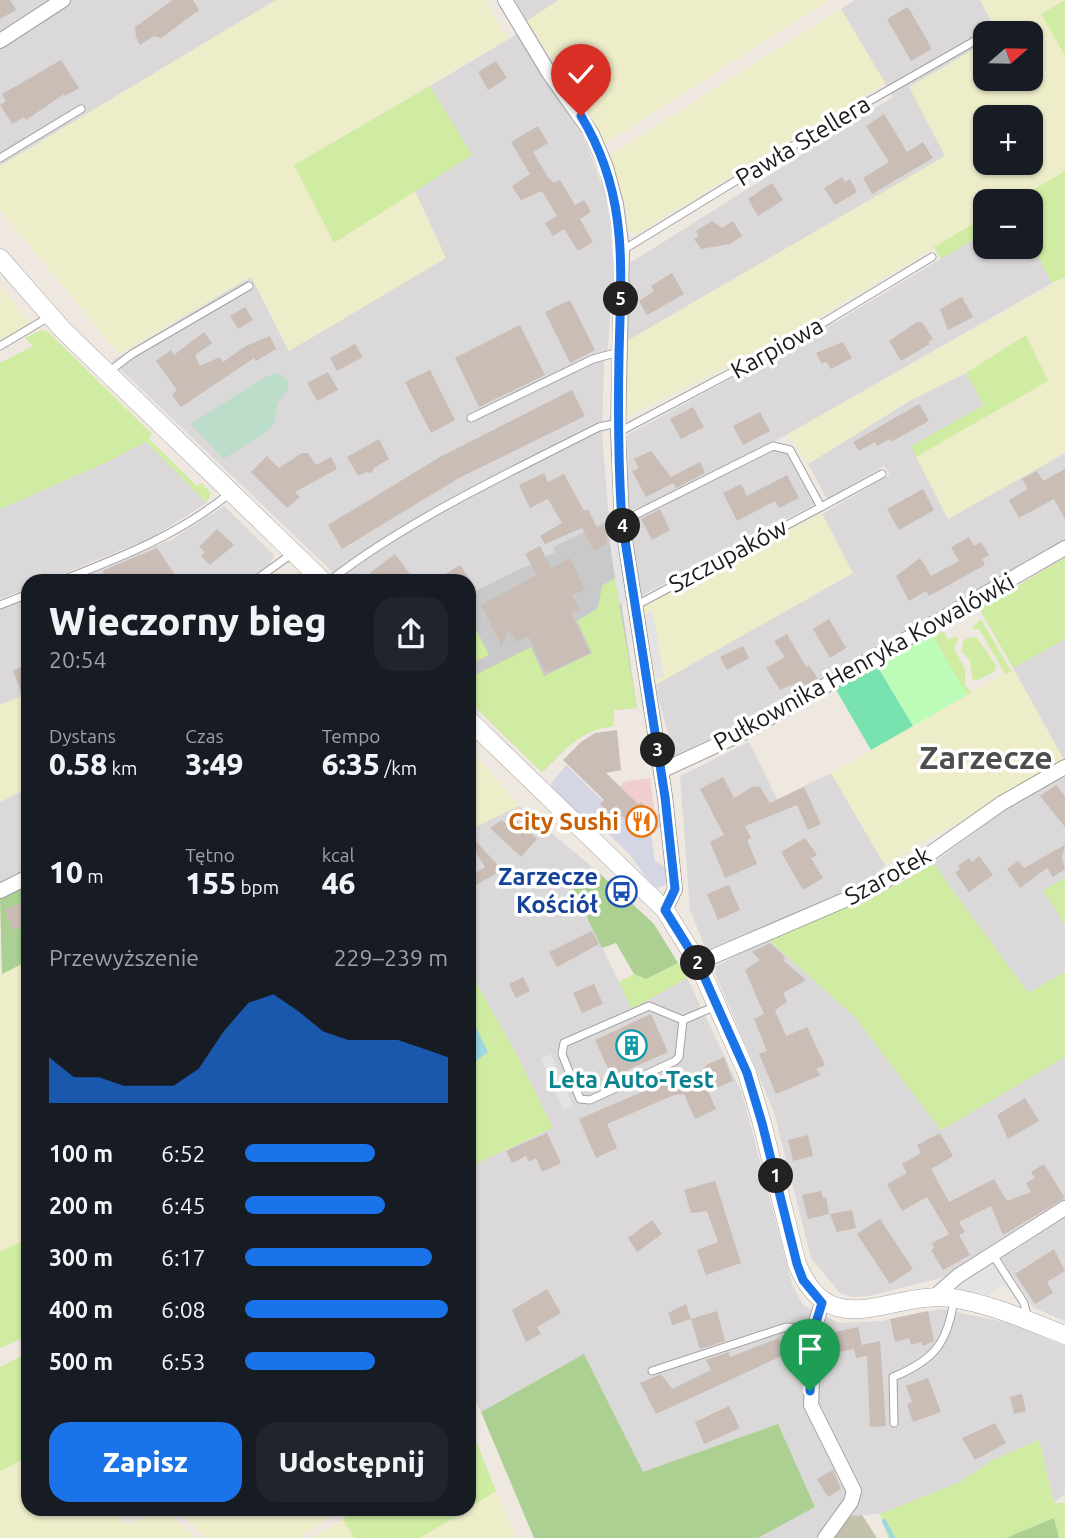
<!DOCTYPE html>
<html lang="pl">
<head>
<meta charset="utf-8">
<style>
  :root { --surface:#171b24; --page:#20242c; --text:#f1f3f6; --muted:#9ea1a6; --accent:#1a73e8 }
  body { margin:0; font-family:Ubuntu,sans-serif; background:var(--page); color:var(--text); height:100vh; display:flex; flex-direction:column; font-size:26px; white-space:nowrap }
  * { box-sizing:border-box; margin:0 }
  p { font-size:23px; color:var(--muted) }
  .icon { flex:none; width:38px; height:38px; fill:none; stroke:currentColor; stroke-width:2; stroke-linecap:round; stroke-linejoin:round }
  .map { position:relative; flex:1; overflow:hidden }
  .side { position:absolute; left:21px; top:574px; width:455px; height:942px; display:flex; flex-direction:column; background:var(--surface); border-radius:21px; box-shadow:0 2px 5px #0004 }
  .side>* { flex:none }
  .needle { width:46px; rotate:70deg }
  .tools { position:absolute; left:973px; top:21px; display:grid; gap:14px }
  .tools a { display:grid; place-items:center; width:70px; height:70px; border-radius:14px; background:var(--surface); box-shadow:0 2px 5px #0004; font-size:35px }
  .pin { position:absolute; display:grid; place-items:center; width:60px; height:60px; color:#fff; margin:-72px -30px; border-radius:50% 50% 50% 0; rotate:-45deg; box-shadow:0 0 7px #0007 }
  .pin .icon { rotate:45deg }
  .km { position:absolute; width:35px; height:35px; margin:-18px; border-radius:50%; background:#222; color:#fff; font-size:19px; line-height:35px; text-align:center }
  .round { display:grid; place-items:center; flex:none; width:74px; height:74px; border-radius:21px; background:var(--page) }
  .summary { display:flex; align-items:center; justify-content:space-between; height:119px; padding:0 28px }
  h1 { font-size:38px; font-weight:800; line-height:52px }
  .stats { display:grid; grid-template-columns:repeat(3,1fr); gap:10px; height:119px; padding:7px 28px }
  .stats div { display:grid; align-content:center }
  .stats b { font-size:30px; font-weight:800 }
  .stats small { font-size:19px; font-weight:400 }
  .stats p { font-size:19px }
  .chart { height:196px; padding:14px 28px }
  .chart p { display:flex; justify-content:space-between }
  .chart svg { width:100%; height:126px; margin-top:7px; fill:var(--accent); opacity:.7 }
  .cta { display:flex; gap:14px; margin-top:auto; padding:14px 28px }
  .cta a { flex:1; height:80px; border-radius:21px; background:var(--accent); color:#fff; font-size:28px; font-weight:800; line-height:80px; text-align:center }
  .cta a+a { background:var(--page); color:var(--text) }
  ul { padding:0 28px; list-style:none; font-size:23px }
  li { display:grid; grid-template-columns:112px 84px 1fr; align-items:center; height:52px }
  li i { height:18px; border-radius:9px; background:var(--accent) }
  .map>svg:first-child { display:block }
</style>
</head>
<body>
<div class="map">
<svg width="1065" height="1538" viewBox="0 0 1065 1538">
  <rect width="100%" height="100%" fill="#eee8e0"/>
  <!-- residential -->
  <g fill="#dad8d8">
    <polygon points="0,0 52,0 0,33"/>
    <polygon points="70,0 276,0 0,166 0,44"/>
    <polygon points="515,0 559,0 527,21"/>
    <polygon points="855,0 980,0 998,33 985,33 985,43 909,87 946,156 627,341 630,263 893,97 841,9"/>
    <polygon points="517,34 585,140 607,198 614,261 608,346 604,363 602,432 609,520 554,547 555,552 469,594 469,581 342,581 112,361 251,276 289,351 445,258 414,189 471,155 430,86"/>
    <polygon points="985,232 985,247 1031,247 1031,243 1052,283 788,434 672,495 629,511 627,435 843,318"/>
    <polygon points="966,373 984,405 912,446 948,519 1065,453 1065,541 769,710 674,756 655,685 853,573 822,514 890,475 884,466 827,499 808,464 911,400"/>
    <polygon points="146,442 207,503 151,538 45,581 28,581 28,588 0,599 0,509 105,463"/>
    <polygon points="775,450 787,453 815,504 639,597 631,527 639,518"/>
    <polygon points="224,506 274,555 269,567 247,581 69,581 173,539"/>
    <polygon points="28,598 28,693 0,705 0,609"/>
    <polygon points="1065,639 1065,759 1064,760 1013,668"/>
    <polygon points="749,742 777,799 831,773 885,865 867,885 706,950 690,909 680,776"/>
    <polygon points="1065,773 1065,878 1044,891 1065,924 1065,972 1028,993 933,863 1019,800"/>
    <polygon points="28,788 28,872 0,886 0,802"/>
    <polygon points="519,806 597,871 571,885 632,1008 687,978 742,1093 792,1284 803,1305 839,1323 881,1321 942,1309 1009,1323 1065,1346 1065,1494 1054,1503 1039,1440 993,1460 960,1482 880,1514 850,1516 834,1538 758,1538 815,1507 778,1424 643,1473 584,1354 481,1412 469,1387 469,1167 552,1127 517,1055 469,970 469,830"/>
    <polygon points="768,939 855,1017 941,1130 1065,1057 1065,1203 945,1277 868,1296 852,1297 840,1293 811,1258 774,1112 715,973 716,966"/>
    <polygon points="1065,1218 1065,1321 1034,1308 1001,1258"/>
  </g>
  <!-- commercial -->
  <polygon fill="#f0ced0" points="650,778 655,815 639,832 622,818 618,822 599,805 626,781"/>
  <!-- religious -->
  <polygon fill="#c9c9c9" points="609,520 637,708 614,710 613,726 592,729 575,740 542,772 469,701 469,594 555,552 553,547"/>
  <!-- construction -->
  <polygon fill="#c3c0ab" points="862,1515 877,1538 834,1538 850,1516"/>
  <!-- farmland -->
  <g fill="#eeedca" fill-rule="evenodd">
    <polygon points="276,0 485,0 508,39 294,165 334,243 414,189 446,258 289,351 251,277 119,354 0,210 0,166"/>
    <polygon points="559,0 829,0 605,144 588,110 527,21"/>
    <path d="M980 0H1065L1041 14 1065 55V171L1014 201H985V217L801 328 625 417 627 341 945 156 909 87 985 43V79H1031V33H998ZM985 117H1031V163H985Z"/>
    <polygon points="841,9 885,83 636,234 628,230 627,206 608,156"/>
    <polygon points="1065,277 1065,453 948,519 916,457 1047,381 1025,335 966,373 911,400 808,464 788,434"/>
    <polygon points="0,286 30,322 0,342"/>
    <polygon points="822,514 853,573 655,685 641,608"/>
    <polygon points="1013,668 1064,760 885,865 831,773"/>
    <polygon points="28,693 28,788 0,802 0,705"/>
    <polygon points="469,747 519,806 469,830"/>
    <polygon points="28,961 28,1238 0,1252 0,975"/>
    <polygon points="28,1457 28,1508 135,1509 120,1517 128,1526 158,1509 165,1509 196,1538 0,1538 0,1471"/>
    <polygon points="496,1491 516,1538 420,1538 469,1508"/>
    <polygon points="176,1509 343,1509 298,1538 207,1538"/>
    <polygon points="343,1519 354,1538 312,1538"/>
  </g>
  <!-- grass -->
  <g fill="#cfeca2">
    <polygon points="1065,0 1065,55 1041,14"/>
    <polygon points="430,86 472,155 334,243 294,165"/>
    <polygon points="1065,171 1065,277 1052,283 1031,243 1031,201 1014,201"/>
    <polygon points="985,217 985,232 941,259 934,247"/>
    <polygon points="42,330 48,332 152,434 149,439 197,486 201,483 211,493 207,503 146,442 105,463 0,509 0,363 33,346 25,338"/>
    <polygon points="1026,335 1048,381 916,457 911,446 984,405 966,373"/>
    <polygon points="1065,558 1065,639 1013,668 979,608"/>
    <path d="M615 578 637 708 614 710 613 726C579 731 566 749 542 772L469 701V678L531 647 544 676 592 653 577 621 598 608 602 586Z"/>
    <polygon points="469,616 489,655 469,665"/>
    <polygon points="981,619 1011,671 1006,675 979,629 971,629"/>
    <polygon points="944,632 948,640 956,636 958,640 954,648 965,669 965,685 971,692 967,695 931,634"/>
    <polygon points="971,637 977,638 996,665 994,672 978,680 972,679 970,660 961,651 964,640"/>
    <polygon points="933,863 1028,993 1065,972 1065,1057 941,1130 855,1017 768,939 901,883"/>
    <polygon points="1065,878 1065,924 1043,891"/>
    <polygon points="678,963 687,978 632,1009 619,982 634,974 646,979"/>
    <polygon points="469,970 517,1055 553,1128 469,1167"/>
    <polygon points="28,1238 28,1336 0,1348 0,1252"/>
    <polygon points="28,1353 28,1457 0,1471 0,1367"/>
    <polygon points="472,1431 496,1491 469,1508 469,1433"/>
    <polygon points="1039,1440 1054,1503 1065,1503 1065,1538 1059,1538 1054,1518 1006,1538 888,1538 880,1514 960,1482 993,1460"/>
    <polygon points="358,1508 468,1508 468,1509 420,1538 354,1538 343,1519"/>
  </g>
  <!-- forest -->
  <g fill="#abd092">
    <polygon points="597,871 654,924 678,963 646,979 634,974 616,943 602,948 571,885"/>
    <polygon points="28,885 28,961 2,974 0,897"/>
    <polygon points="584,1354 643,1472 778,1424 815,1507 758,1538 534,1538 481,1412"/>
    <polygon points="1054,1518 1059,1538 1006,1538"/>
  </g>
  <!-- wetland -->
  <polygon fill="#bcddca" points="279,373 288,381 288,389 278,403 274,424 264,434 223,459 191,424 263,378"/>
  <!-- park -->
  <polygon fill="#bbfcb9" points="931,634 967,695 913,726 876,664"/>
  <!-- pitch -->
  <polygon fill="#78e3ae" points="876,664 913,726 871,750 835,688"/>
  <!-- parking -->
  <g fill="#e3e3e3">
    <polygon points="615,519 628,601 619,604 607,524"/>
    <polygon points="653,612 664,677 656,679 644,614"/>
    <polygon points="551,1054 573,1106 563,1110 541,1058"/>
    <polygon points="992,1263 1011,1290 1001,1286 988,1295 956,1288 952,1284"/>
  </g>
  <!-- plaza -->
  <polygon fill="#d4d6e3" points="566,765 603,801 600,805 618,822 622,817 639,832 660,813 661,826 651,834 655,861 665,867 666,884 658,888 652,885 629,854 596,822 578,814 553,790 551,784"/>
  <!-- water -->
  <polygon fill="#9dd7df" points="469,1013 488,1052 469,1066"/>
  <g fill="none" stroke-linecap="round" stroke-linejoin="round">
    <!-- stream -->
    <polyline stroke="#9dd7df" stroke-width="4.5" points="884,1521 893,1538"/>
  </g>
  <!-- building -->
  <g fill="#cabdb6">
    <polygon points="0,0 10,0 16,10 0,19"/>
    <polygon points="173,0 193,0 199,10 161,38 154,36 140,45 136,37 135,27"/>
    <polygon points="908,7 932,49 911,61 887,19"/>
    <polygon points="61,60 79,88 65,96 64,94 26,120 24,117 12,124 0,105 6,101 2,94"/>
    <polygon points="496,61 507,78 488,90 478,72"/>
    <polygon points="884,114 907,152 923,142 933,158 872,194 863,178 889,162 866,126"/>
    <polygon points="538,126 548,143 533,152 548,177 554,183 560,180 575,205 584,200 591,212 580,219 593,242 578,251 564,229 553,236 545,223 557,216 542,191 521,200 512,186 530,174 511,142"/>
    <polygon points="842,177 845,182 850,179 857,192 835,205 824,188"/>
    <polygon points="772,183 783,200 758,216 748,199"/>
    <polygon points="712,221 722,228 733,221 742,236 730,244 701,249 694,239 699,236 696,231"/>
    <polygon points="672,273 684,294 647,315 639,301 654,291 651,286"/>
    <polygon points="962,297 973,317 948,330 940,309"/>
    <polygon points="570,300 595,350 570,363 545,312"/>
    <polygon points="245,307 253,320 238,329 230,316"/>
    <polygon points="917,322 922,322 933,339 928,342 930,344 901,361 889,341"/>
    <polygon points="520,325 545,375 479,407 455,358"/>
    <polygon points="204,332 212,343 195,355 200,366 220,357 223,362 246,346 270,336 276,349 256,361 254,358 181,407 172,395 177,390 156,361 171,350 174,355"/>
    <polygon points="843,342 852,358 831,369 826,361 822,364 816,353"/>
    <polygon points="355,344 363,357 337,371 330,358"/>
    <polygon points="430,370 455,420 431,433 405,382"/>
    <polygon points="328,372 338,390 317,401 307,383"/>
    <polygon points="572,390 585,416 459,478 342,549 328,525 440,457"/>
    <polygon points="919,404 929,421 891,442 890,439 877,446 875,442 859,451 853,442"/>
    <polygon points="693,407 704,427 681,439 670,419"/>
    <polygon points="760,412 770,431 743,445 733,426"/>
    <polygon points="379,439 389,459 374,468 372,473 367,472 358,476 347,457"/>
    <polygon points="651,451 671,477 700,462 705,473 676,488 673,483 646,497 632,471 639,468 634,459"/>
    <polygon points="302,453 308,453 316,465 331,457 337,469 295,492 300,497 287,508 251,472 267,456 279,468"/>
    <polygon points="1065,469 1065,519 1054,499 1019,518 1009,500 1028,489 1022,479 1037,471 1043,481"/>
    <polygon points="544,473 548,482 564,474 584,511 588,509 597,528 604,525 607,544 594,551 582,528 545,544 540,536 562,523 548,499 530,508 519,485"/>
    <polygon points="787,475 799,498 779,508 775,501 737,521 723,493 741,484 747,496"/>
    <polygon points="923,489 934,510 899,530 887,509"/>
    <polygon points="660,509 670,530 652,540 641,519"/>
    <polygon points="217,529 234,545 210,565 201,556 205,552 199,547"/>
    <polygon points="969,537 974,546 981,542 989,555 982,559 985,565 929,596 926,591 909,601 896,576 920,558 931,576 959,561 951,547"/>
    <polygon points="540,546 551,568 570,558 581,582 585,590 572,595 579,609 571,613 590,653 546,673 528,636 516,642 508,630 502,647 481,605 537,575 525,554"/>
    <polygon points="157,548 179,581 100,581 104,570"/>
    <polygon points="395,554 415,581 376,581 370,573"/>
    <polygon points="460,565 471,581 434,581"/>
    <polygon points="829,619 846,648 830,658 813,629"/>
    <polygon points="787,634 806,667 809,665 818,679 804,687 801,681 780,690 766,668 785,657 774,641"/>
    <polygon points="743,646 749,658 727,670 720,657"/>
    <polygon points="28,664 28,706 27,707 13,671"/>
    <polygon points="617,730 621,770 606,773 638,804 641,802 655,815 639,831 622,816 617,821 600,804 604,800 563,760 581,742 595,733"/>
    <polygon points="723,777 734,798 754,786 760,787 770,803 804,787 821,824 808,830 797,805 745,826 751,838 747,840 757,864 725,878 710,842 724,835 700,789"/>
    <polygon points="1056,785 1065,796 1065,827 1040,796"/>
    <polygon points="502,820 509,827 516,820 537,839 521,857 490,828"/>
    <polygon points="805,838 817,855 811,858 823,878 803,890 781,852"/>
    <polygon points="475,840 502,870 469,889 469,877 485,867 470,843"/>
    <polygon points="1065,845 1062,858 1065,869 1053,877 1047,868 1020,888 1007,869 1018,861 1024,868"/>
    <polygon points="979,856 993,875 969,892 955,872 960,869 958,866 969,858 972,862"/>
    <polygon points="729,885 740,910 718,920 707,894"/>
    <polygon points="28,900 28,924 13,930 4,910"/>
    <polygon points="592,931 599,944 557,967 549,952"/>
    <polygon points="770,943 785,957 783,960 806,980 783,993 787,1002 775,1010 786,1036 807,1027 825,1065 816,1069 821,1075 776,1094 759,1054 767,1051 754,1019 764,1014 745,970 760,960 752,952"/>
    <polygon points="523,977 530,991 516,998 509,984"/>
    <polygon points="594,984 603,1004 582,1013 573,993"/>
    <polygon points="651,1014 668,1052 612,1077 595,1040"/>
    <polygon points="724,1057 733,1081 708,1091 716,1109 695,1119 684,1094 674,1095 607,1124 617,1148 596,1158 579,1119 682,1075 686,1085 708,1064"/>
    <polygon points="1025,1098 1039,1121 1008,1139 997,1115"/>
    <polygon points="547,1133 561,1163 542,1172 536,1158 529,1162 526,1156 512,1163 506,1151"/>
    <polygon points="940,1133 953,1156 931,1169 949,1202 994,1179 1007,1201 1031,1192 1026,1183 1035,1178 1031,1172 1044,1164 1065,1198 1003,1235 991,1206 959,1222 965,1232 959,1235 970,1255 943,1270 931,1250 934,1248 932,1243 949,1234 927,1197 902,1211 887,1184 907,1173 902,1164 921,1153 917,1145"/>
    <polygon points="808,1135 813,1156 793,1161 788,1140"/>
    <polygon points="715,1181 741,1263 706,1275 697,1250 718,1242 707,1211 691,1213 684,1190"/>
    <polygon points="821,1191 823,1198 826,1197 829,1214 808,1219 802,1195"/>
    <polygon points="852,1210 856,1228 837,1232 830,1214"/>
    <polygon points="880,1219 913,1269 890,1284 857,1234"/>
    <polygon points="652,1220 662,1234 637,1252 628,1238"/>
    <polygon points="1054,1249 1065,1271 1047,1282 1053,1293 1035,1304 1015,1274"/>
    <polygon points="547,1289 561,1313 537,1327 541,1334 526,1342 512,1310"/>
    <polygon points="686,1304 691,1319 672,1325 668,1313"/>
    <polygon points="717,1311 725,1341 700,1349 691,1319"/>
    <polygon points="928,1311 934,1341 923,1346 921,1342 911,1345 909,1338 895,1342 890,1319"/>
    <polygon points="858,1327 862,1345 880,1341 886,1426 870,1427 867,1356 856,1358 854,1349 834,1353 830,1333"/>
    <polygon points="779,1338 786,1354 656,1414 640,1383 661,1374 672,1389 711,1370 706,1360 729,1352 730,1357"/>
    <polygon points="928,1378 941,1412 913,1422 907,1404 912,1402 906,1386"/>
    <polygon points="1022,1394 1026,1411 1014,1414 1010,1397"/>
    <polygon points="729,1406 740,1428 704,1444 695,1422"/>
    <polygon points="995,1423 1006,1443 975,1460 962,1438"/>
    <polygon points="833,1470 841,1489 828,1497 817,1479"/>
  </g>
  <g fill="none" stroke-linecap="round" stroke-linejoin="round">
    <defs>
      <g id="service">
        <polyline points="0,158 81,109"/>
        <polyline points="623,250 822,128 985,35"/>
        <polyline points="0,346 49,317"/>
        <polyline points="107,373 132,354 249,286"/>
        <polyline points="471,418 593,359 619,352"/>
        <polyline points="619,432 808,332 932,257"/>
        <polyline points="623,521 773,446 790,450 821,507 882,474"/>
        <path d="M60 581C121 557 179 535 230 493"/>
        <polyline points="254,581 293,553"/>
        <path d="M329 581C411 518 507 474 599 427L618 423"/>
        <polyline points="0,605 28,594"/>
        <polyline points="635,606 821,507"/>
        <polyline points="683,1020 679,1057 675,1061 590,1100 580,1099 562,1054 564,1043 649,1006 683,1020 716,1006"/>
        <polyline points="993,1255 1024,1303 1028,1320"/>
        <polyline points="652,1371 786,1327 814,1329"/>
        <path d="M894 1423 893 1377C935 1360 948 1342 954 1299"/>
      </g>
      <g id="minor">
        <polyline points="505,0 549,73 592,134 606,167 616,204 622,251 618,432 622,521 665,797 675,889 665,910"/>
        <polyline points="0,41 63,0"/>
        <polyline points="661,771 741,734 1065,548"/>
        <polyline points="0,891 28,877"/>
        <polyline points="698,963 875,887 928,855 1002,803 1065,767"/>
        <polyline points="934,1297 958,1276 1065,1208"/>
        <polyline points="822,1303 814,1329 811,1405 854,1491 851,1502 825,1538"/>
      </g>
      <g id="tertiary">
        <polyline points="0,258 63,330 323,581"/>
        <path d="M469 720 665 910 698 963 747 1073 762 1123 797 1264C831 1346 889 1290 952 1298 991 1304 1029 1321 1065 1335"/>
      </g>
    </defs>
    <!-- service casing -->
    <use href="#service" stroke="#a2a2a2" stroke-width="9"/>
    <!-- minor casing -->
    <use href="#minor" stroke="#a2a2a2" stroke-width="16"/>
    <!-- tertiary casing -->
    <use href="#tertiary" stroke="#a2a2a2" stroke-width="19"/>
    <!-- service -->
    <use href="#service" stroke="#fff" stroke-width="7"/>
    <!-- minor -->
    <use href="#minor" stroke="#fff" stroke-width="14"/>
    <!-- tertiary -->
    <use href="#tertiary" stroke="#fff" stroke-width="18"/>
  </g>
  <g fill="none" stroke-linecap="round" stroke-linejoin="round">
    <defs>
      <path id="route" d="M581 116C629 195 621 267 619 355 618 410 618 465 622 521L665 797 675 889 665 910 698 963 747 1073 762 1123 797 1264 803 1280 822 1303 814 1329 810 1391"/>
    </defs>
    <!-- route casing -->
    <use href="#route" stroke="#fff" stroke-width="14"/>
    <!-- route -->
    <use href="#route" stroke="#1a73e8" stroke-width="9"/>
  </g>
  <!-- icons -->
  <defs>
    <symbol id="restaurant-ring" viewBox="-11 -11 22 22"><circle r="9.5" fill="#fff" stroke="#e8710a" stroke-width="1.5"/><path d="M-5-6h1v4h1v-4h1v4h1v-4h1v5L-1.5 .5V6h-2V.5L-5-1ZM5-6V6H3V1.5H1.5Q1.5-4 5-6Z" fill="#e8710a"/></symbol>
    <symbol id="bus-ring" viewBox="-11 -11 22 22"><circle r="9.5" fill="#fff" stroke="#1a4fb4" stroke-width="1.5"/><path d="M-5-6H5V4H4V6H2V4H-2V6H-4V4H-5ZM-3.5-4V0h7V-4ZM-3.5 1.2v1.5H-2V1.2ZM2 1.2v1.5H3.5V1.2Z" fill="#1a4fb4"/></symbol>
    <symbol id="building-ring" viewBox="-11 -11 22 22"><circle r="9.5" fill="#fff" stroke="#0f9aa8" stroke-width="1.5"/><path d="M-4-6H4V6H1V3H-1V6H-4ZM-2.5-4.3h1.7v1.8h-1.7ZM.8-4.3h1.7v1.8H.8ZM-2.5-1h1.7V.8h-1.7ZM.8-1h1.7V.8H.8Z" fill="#0f9aa8"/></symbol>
  </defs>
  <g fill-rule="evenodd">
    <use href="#restaurant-ring" x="624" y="804" width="35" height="35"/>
    <use href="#bus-ring" x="604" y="874" width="35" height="35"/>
    <use href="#building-ring" x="614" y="1028" width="35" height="35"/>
  </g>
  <g text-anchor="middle" stroke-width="7" stroke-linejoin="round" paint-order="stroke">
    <!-- street labels -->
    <g font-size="24" fill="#1b1b1b" stroke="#fff">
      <text transform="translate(803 141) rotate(-31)" y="8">Pawła Stellera</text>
      <text transform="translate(777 348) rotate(-29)" y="8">Karpiowa</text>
      <text transform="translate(728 556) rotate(-28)" y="8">Szczupaków</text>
      <text transform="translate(864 662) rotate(-29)" y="8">Pułkownika Henryka Kowalówki</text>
      <text transform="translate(888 876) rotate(-29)" y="8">Szarotek</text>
    </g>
    <!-- food labels -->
    <g font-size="24" font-weight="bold" fill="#c56008" stroke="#fff" text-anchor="end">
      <text x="619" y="830">City Sushi</text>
    </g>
    <!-- transit labels -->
    <g font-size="24" font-weight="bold" fill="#164399" stroke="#fff" text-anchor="end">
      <text x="598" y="885">Zarzecze<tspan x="598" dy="28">Kościół</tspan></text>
    </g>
    <!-- culture labels -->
    <g font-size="24" font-weight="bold" fill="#0d838f" stroke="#fff">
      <text x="631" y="1088">Leta Auto-Test</text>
    </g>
    <!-- district labels -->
    <g font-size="32" font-weight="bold" fill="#4e4e4e" stroke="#fff">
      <text x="986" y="769">Zarzecze</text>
    </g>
  </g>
</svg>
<div class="tools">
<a><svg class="needle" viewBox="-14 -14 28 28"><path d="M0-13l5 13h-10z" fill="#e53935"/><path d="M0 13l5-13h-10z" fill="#9ea1a6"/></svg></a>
<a>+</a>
<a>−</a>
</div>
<div class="pin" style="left:810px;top:1391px;background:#1e9e55"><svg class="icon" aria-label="arrive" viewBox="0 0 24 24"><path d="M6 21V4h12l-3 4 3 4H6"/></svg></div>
<div class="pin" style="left:581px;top:116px;background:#d93025"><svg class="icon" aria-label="check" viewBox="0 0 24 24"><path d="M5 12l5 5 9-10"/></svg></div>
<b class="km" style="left:776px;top:1176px">1</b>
<b class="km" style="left:698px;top:963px">2</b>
<b class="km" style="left:658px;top:750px">3</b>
<b class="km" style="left:623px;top:526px">4</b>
<b class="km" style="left:621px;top:299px">5</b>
<section class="side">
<div class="summary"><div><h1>Wieczorny bieg</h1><p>20:54</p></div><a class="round"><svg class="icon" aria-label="share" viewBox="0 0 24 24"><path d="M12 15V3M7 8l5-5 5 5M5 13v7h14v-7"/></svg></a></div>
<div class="stats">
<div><p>Dystans</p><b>0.58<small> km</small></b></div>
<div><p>Czas</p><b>3:49</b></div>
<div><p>Tempo</p><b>6:35<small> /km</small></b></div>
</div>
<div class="stats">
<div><b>10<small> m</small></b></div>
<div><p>Tętno</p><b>155<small> bpm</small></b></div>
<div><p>kcal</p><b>46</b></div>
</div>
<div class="chart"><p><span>Przewyższenie</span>229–239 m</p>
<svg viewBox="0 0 160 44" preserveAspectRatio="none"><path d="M0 44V28L10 35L20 35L30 38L40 38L50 38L60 32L70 19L80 9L90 6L100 12L110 19L120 22L130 22L140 22L150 25L160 28V44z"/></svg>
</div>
<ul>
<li><b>100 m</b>6:52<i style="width:64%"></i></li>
<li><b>200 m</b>6:45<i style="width:69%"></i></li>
<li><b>300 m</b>6:17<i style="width:92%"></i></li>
<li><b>400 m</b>6:08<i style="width:100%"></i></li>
<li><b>500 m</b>6:53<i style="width:64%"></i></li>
</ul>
<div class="cta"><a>Zapisz</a><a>Udostępnij</a></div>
</section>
</div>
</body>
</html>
